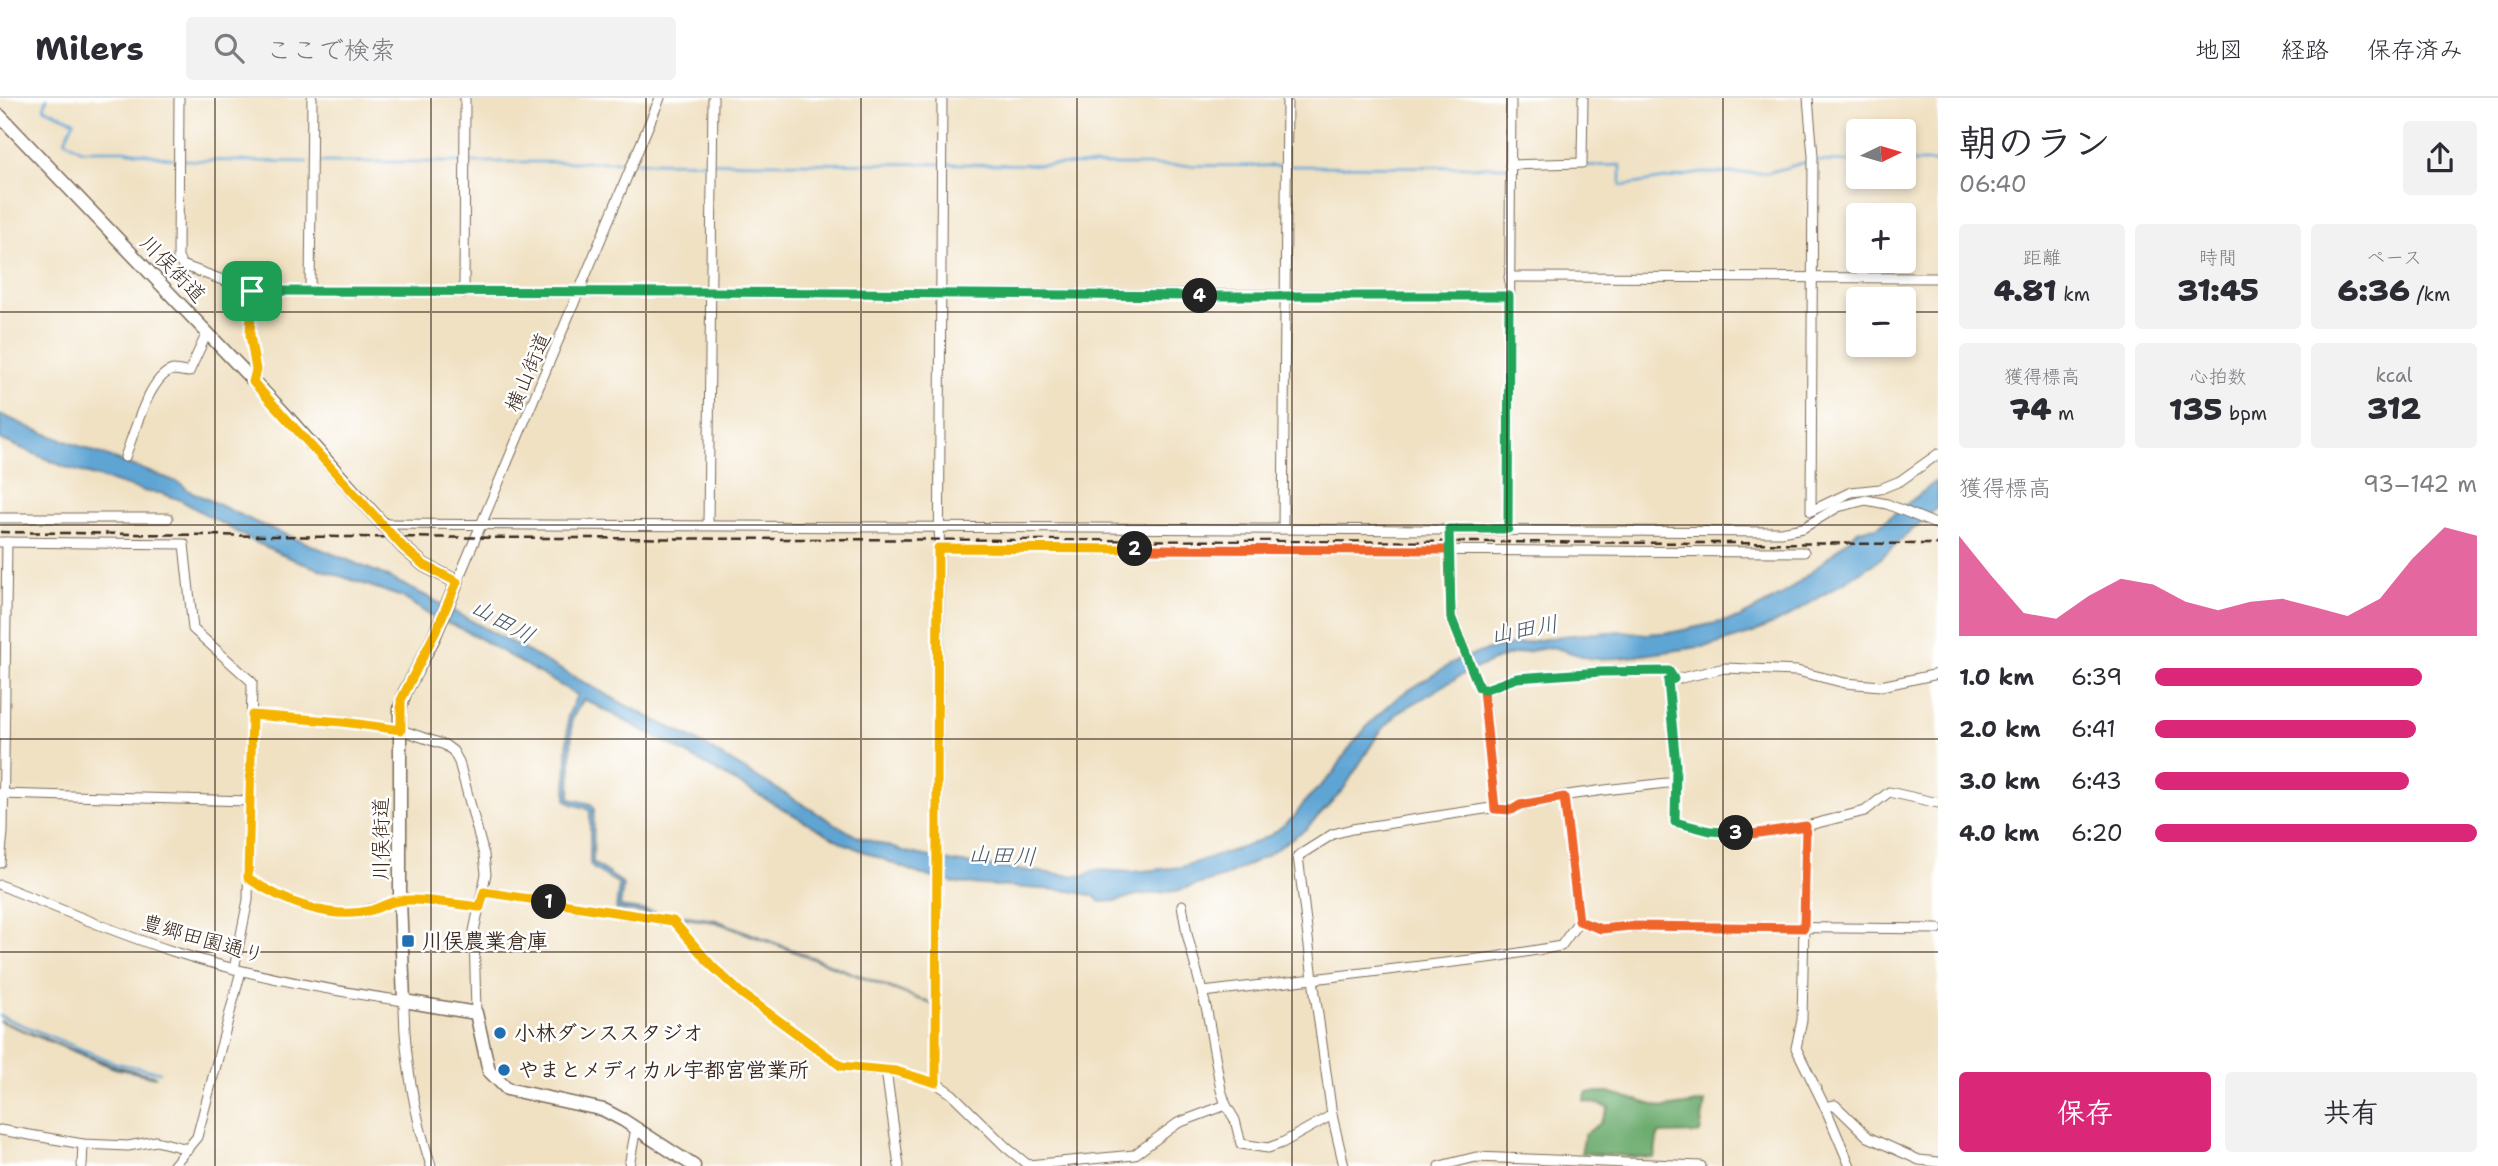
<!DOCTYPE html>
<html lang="ja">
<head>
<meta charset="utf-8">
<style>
  :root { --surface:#fff; --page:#f2f2f3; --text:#2b2b33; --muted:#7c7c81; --line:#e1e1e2; --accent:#db2777 }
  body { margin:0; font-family:"Shantell Sans","Klee One",sans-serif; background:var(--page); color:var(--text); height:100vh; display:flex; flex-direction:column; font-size:26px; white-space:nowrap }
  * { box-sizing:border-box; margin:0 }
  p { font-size:23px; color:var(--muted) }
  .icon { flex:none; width:38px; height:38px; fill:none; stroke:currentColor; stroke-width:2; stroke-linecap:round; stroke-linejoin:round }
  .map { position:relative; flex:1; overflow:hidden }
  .sheet { display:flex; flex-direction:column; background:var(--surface); width:560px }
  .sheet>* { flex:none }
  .needle { width:46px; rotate:85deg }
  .controls { position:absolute; left:1846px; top:21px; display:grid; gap:14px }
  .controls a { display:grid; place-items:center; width:70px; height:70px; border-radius:7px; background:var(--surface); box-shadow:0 4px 10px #0003; font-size:35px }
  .pin { position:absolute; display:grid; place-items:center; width:60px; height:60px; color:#fff; margin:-30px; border-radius:14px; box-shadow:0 4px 10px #0006 }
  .km { position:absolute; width:35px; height:35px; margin:-18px; border-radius:50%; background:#222; color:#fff; font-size:19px; line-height:35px; text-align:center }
  .round { display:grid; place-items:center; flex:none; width:74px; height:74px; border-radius:7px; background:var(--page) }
  .headline { display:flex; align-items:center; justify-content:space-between; height:119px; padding:0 21px }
  h1 { font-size:38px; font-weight:800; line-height:52px }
  .stats { display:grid; grid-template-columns:repeat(3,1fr); gap:10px; height:119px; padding:7px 21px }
  .stats div { display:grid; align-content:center; border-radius:7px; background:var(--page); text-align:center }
  .stats b { font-size:30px; font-weight:800 }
  .stats small { font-size:19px; font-weight:400 }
  .stats p { font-size:19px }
  .chart { height:196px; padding:14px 21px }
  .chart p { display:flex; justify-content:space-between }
  .chart svg { width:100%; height:126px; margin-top:7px; fill:var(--accent); opacity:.7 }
  .primary-button { display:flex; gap:14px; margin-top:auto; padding:14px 21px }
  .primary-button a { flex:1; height:80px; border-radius:7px; background:var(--accent); color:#fff; font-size:28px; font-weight:800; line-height:80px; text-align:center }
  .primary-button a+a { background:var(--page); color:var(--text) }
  ul { padding:0 21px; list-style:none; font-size:23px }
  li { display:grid; grid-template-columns:112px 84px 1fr; align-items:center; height:52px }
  li i { height:18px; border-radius:9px; background:var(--accent) }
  header { display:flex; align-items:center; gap:42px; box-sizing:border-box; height:98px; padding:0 35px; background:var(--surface); border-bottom:2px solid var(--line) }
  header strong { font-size:33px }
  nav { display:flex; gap:38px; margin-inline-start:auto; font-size:24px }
  .search { width:490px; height:63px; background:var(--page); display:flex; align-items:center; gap:18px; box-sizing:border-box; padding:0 24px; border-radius:7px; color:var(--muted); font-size:26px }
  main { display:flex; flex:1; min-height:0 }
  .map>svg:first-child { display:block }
</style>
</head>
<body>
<header>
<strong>Milers</strong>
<div class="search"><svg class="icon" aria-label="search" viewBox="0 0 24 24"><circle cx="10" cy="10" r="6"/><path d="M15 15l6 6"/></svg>ここで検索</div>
<nav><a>地図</a><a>経路</a><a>保存済み</a></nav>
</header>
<main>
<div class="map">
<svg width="1938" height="1068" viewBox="0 0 1938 1068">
  <rect width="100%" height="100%" fill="#fff"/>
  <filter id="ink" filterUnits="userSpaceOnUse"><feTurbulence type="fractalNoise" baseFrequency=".0143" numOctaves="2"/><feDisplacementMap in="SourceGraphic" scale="14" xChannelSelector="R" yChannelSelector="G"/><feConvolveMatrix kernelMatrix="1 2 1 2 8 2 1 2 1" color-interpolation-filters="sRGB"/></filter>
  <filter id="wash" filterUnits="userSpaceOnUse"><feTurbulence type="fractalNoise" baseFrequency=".00686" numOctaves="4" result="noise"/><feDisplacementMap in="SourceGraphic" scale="28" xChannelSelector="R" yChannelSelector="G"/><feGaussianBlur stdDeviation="1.57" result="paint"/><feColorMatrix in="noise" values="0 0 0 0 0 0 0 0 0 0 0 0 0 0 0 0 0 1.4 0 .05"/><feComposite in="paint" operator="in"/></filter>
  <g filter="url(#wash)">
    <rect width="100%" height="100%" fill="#f0e1c3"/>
    <!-- forest -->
    <polygon fill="#6cac6e" stroke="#546b46" stroke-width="2" points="1587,994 1608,994 1664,1010 1705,1004 1700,1035 1658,1036 1654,1060 1581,1055 1585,1036 1601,1025 1609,1009 1584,1003"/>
    <!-- water -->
    <g fill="#5ea5d4" stroke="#4c6879" stroke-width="2">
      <path d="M0 316 33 331 180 385 188 392 255 424 384 477 428 499 627 608 693 641 856 738 906 754 954 764 1066 777 1084 778 1095 772 1133 774 1181 769 1244 749 1271 737 1294 719 1306 702 1333 676 1347 653 1370 625 1398 599 1459 561 1495 550 1562 538 1623 533 1646 536 1674 534 1739 520 1781 498 1815 471 1859 432 1877 429 1938 382V409L1875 465 1784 521 1753 535 1714 547 1621 560 1592 561 1552 549 1508 557 1467 574 1398 615 1379 635 1343 692 1306 731 1264 759 1224 779 1176 793 1137 797 1116 803 1100 804 1094 798 1071 793 954 785 919 776 843 745 669 646 584 601 572 620 570 701 591 706 594 710 593 765 621 784 623 788 620 809 716 822 932 906 716 824 616 812 619 786 594 771 590 766V713C583 706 572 710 566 701L568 618 577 597 466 533 428 516 402 499 299 464 255 444 178 401 160 395 147 394 65 369 0 341Z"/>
      <polygon points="0,923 115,968 153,977 156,979 114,970"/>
    </g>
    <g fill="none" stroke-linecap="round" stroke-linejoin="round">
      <!-- stream -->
      <g stroke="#5ea5d4" stroke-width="2.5">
        <polyline points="47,0 44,10 74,23 65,42 81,52 124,52 174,61"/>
        <polyline points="181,62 307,64"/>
        <polyline points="1816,63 1858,64"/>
        <polyline points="314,64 461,64"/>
        <polyline points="468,64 629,64"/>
        <polyline points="636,64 1284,68"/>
        <polyline points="1904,64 1938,64"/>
        <polyline points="1290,68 1508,69"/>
        <polyline points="1584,68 1621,67 1621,88 1702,75 1767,75 1810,63"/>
        <polyline points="0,918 116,965 160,974"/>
      </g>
    </g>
  </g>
  <g filter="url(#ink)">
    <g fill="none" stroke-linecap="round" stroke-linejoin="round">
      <defs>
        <g id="minor">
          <polyline points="179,0 178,160 182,167 252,193 1509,198"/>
          <polyline points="1808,0 1813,58 1811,413 1851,394 1880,391 1900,383 1938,356"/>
          <polyline points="1510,67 1582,65 1583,0"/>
          <polyline points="1509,179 1938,180"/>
          <polyline points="252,193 250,237 256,272 253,284"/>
          <polyline points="310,194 312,0"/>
          <polyline points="464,195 465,0"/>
          <path d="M125 359C133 339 149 277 173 272 177 272 184 274 189 274L207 235"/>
          <polyline points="0,420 168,420"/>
          <polyline points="382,426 1781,434 1803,430 1838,409 1866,402 1887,406 1938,427"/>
          <polyline points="708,427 713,0"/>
          <polyline points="1283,430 1287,0"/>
          <polyline points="1449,431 1452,519 1479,589 1484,592 1517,580 1601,574 1669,573 1674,581"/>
          <polyline points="1508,431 1511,0"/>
          <polyline points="0,444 184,446 193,531 252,584 248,802 234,871"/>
          <polyline points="938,450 1804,454"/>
          <polyline points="457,484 660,0"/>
          <polyline points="1938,576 1881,588 1845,585 1797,573 1725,570 1668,583 1676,667 1675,724 1710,733 1752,736 1806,728 1865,713 1889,694 1938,705"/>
          <polyline points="1484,592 1495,711"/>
          <polyline points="252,617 343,624 401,632 445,647 453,653 459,664 484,757 486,776 474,833 476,915"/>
          <polyline points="0,696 249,703"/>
          <polyline points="1806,728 1802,922 1796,950 1825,1009 1850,1068"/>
          <polyline points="0,765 3,734 7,444"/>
          <path d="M248 780C277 799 315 817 351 815 368 814 382 806 398 803 416 799 460 807 480 809"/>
          <path d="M0 787C58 810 115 835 175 854 249 878 327 892 404 903 404 959 414 1015 431 1068"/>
          <polyline points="484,794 673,823 712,868 741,895 841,968 896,973 936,985 952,996 1007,1050 1028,1067 1134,1057 1178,1025 1226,1007"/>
          <polyline points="1182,807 1187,836 1207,913 1221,992 1226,1007 1235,1022 1241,1046 1268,1050 1282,1045 1332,1017"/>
          <polyline points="1579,823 1601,831 1630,828 1938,831"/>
          <path d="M1203 894 1313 881 1298 758 1333 736 1352 731 1491 710 1512 712C1534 697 1643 688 1676 684"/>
          <polyline points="886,972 899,1068"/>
          <polyline points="936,985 942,0"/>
          <polyline points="1825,1009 1835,1007 1868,1039 1919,1062 1938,1064"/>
          <polyline points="0,1032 83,1046 128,1048 156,1043 188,1051"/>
          <polyline points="82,1068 83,1046"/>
          <polyline points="173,1068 197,1039 241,873"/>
          <polyline points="629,1068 636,1030"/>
          <polyline points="1344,1068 1332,1017 1313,881 1495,859 1561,848 1579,823 1564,699"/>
          <polyline points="1440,1068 1476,1059 1701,1068"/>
        </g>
        <polyline id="major" points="0,18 283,314 403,449 424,467 457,484 434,539 405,594 400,610 400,802 404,903 476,915 489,973 507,991 604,1012 623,1022 694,1068"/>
      </defs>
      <!-- minor casing -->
      <use href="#minor" stroke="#7a6a58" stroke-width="11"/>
      <!-- major casing -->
      <use href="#major" stroke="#7a6a58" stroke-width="15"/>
      <!-- minor -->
      <use href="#minor" stroke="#fff" stroke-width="9"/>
      <!-- major -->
      <use href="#major" stroke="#fff" stroke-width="12"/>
      <!-- rail -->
      <polyline stroke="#3b2a1e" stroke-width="2.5" stroke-dasharray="10 5" stroke-linecap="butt" points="0,434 340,439 1938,446"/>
    </g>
  </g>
  <g fill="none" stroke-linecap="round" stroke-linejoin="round" filter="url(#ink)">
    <defs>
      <path id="split-1" d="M252 193 250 237 256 272 253 284 403 449 424 467 457 484 436 533 401 602V632L343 624 252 617 248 780C284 804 330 823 372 812 381 809 389 804 398 803 416 799 460 807 480 809L484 794 549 804"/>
      <polyline id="split-2" points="549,804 673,823 712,868 741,895 841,968 896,973 936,985 938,450 1135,451"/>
      <polyline id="split-3" points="1135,451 1449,452 1451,519 1479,589 1483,592 1495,711 1512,712 1520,707 1564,699 1579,823 1601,831 1630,828 1804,830 1806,728 1752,736 1736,735"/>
      <polyline id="split-4" points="1200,198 1509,198 1508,431 1449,431 1451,519 1479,589 1483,592 1517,580 1601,574 1669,573 1674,581 1668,583 1676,667 1675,724 1710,733 1736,735"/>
      <polyline id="split-5" points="252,193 710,194 1200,198"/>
    </defs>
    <!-- split-1 casing -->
    <use href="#split-1" stroke="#fff" stroke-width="14"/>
    <!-- split-2 casing -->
    <use href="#split-2" stroke="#fff" stroke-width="14"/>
    <!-- split-3 casing -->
    <use href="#split-3" stroke="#fff" stroke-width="14"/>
    <!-- split-4 casing -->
    <use href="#split-4" stroke="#fff" stroke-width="14"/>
    <!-- split-5 casing -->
    <use href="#split-5" stroke="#fff" stroke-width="14"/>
    <!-- split-1 -->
    <use href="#split-1" stroke="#f5b400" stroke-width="9"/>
    <!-- split-2 -->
    <use href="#split-2" stroke="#f5b400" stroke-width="9"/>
    <!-- split-3 -->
    <use href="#split-3" stroke="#f0652b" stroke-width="9"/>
    <!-- split-4 -->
    <use href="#split-4" stroke="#22a559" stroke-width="9"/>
    <!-- split-5 -->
    <use href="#split-5" stroke="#22a559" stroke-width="9"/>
  </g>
  <!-- grid -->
  <path fill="none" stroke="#3b2a1e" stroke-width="2" stroke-opacity="0.55" d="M215 0V1068M431 0V1068M646 0V1068M861 0V1068M1077 0V1068M1292 0V1068M1507 0V1068M1723 0V1068M0 214H1858M1904 214H1938M0 427H1938M0 641H1938M0 854H1938"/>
  <!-- markers -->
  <g fill="#1f6fb2" stroke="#fff" stroke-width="2.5">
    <rect x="401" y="836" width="14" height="14" rx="3.5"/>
    <circle cx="500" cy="935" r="7"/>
    <circle cx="504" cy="972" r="7"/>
  </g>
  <g text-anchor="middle" stroke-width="5" stroke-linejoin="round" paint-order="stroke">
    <!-- street labels -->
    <g font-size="21" fill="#3b2a1e" stroke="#fff">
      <text transform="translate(173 171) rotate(46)" y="7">川俣街道</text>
      <text transform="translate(528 274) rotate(-67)" y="7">横山街道</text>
      <text transform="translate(381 741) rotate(-90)" y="7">川俣街道</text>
      <text transform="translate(203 841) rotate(16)" y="7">豊郷田園通り</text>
    </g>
    <!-- poi labels -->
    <g font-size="21" font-weight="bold" fill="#3b2a1e" stroke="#fff" text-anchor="start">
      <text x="422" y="850">川俣農業倉庫</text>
      <text x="514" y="942">小林ダンススタジオ</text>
      <text x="518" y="979">やまとメディカル宇都宮営業所</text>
    </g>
    <!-- water labels -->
    <g font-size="23" font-style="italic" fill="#495b67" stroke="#fff">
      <text transform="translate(503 523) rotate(29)" y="8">山田川</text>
      <text transform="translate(1524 531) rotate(-10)" y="8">山田川</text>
      <text transform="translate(1002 757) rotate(3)" y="8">山田川</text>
    </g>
  </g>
</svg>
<div class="controls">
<a><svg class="needle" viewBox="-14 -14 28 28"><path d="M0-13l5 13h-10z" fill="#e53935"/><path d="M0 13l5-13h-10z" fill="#7c7c81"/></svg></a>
<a>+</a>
<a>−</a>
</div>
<div class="pin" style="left:252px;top:193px;background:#1e9e55"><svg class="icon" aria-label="arrive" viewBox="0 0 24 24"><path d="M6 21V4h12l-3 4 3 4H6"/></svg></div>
<b class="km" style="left:549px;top:804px">1</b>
<b class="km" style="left:1135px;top:451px">2</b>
<b class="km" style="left:1736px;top:735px">3</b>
<b class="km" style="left:1200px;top:198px">4</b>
</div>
<section class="sheet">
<div class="headline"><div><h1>朝のラン</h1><p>06:40</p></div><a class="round"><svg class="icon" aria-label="share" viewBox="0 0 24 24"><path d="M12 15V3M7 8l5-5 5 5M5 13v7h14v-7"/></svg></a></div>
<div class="stats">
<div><p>距離</p><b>4.81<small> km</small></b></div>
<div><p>時間</p><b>31:45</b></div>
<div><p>ペース</p><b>6:36<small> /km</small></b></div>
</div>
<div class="stats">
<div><p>獲得標高</p><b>74<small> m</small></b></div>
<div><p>心拍数</p><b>135<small> bpm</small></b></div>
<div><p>kcal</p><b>312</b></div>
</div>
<div class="chart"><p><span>獲得標高</span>93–142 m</p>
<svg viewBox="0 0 160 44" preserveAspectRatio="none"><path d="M0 44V9L10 23L20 36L30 38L40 30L50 24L60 26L70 32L80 35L90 32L100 31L110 34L120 37L130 31L140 17L150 6L160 9V44z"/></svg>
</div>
<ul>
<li><b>1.0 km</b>6:39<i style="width:83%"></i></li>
<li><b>2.0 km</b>6:41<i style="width:81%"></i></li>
<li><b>3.0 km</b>6:43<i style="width:79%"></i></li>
<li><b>4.0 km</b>6:20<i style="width:100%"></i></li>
</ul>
<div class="primary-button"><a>保存</a><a>共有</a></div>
</section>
</main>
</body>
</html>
